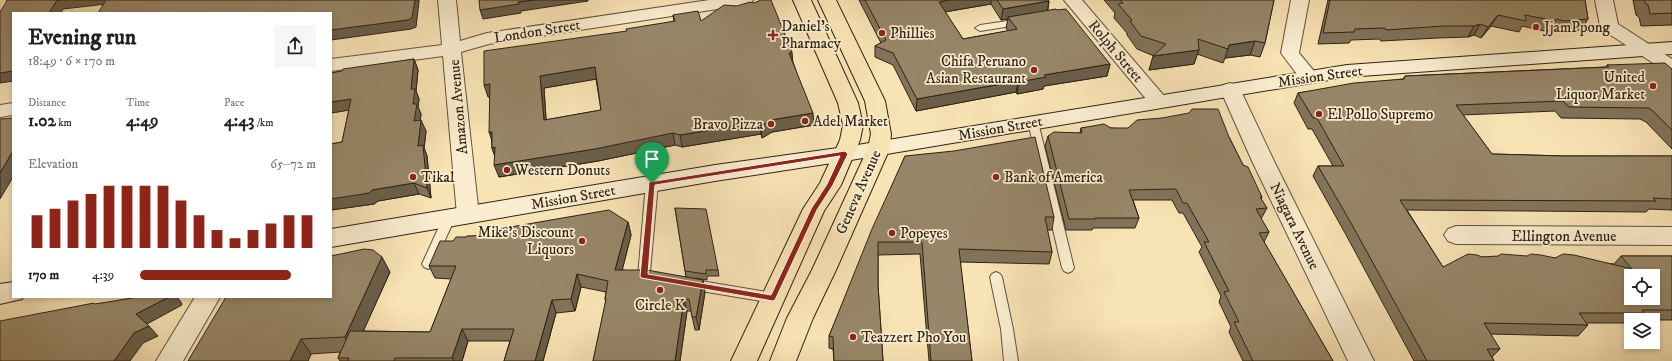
<!DOCTYPE html>
<html lang="en">
<head>
<meta charset="utf-8">
<style>
  :root { --surface:#fff; --page:#f6f6f6; --text:#202124; --muted:#757577; --accent:#8f2418 }
  body { margin:0; font-family:"IM FELL DW Pica",serif; background:var(--page); color:var(--text); height:100vh; display:flex; flex-direction:column; font-size:15px; white-space:nowrap }
  * { box-sizing:border-box; margin:0 }
  p { font-size:13px; color:var(--muted) }
  .icon { flex:none; width:22px; height:22px; fill:none; stroke:currentColor; stroke-width:2; stroke-linecap:round; stroke-linejoin:round }
  .map { position:relative; flex:1; overflow:hidden }
  .details { position:absolute; left:12px; top:12px; width:320px; height:286px; display:flex; flex-direction:column; background:var(--surface); border-radius:0px; box-shadow:0 2px 6px #0003 }
  .details>* { flex:none }
  .tools { position:absolute; left:1624px; top:269px; display:grid; gap:8px }
  .tools a { display:grid; place-items:center; width:36px; height:36px; border-radius:0px; background:var(--surface); box-shadow:0 2px 6px #0003; font-size:20px }
  .pin { position:absolute; display:grid; place-items:center; width:34px; height:34px; color:#fff; margin:-41px -17px; border-radius:50% 50% 50% 0; rotate:-45deg; box-shadow:0 0 4px #0007 }
  .pin .icon { rotate:45deg }
  .round { display:grid; place-items:center; flex:none; width:42px; height:42px; border-radius:0px; background:var(--page) }
  .summary { display:flex; align-items:center; justify-content:space-between; height:68px; padding:0 16px }
  h1 { font-size:22px; font-weight:700; line-height:30px }
  .metrics { display:grid; grid-template-columns:repeat(3,1fr); gap:6px; height:68px; padding:4px 16px }
  .metrics div { display:grid; align-content:center }
  .metrics b { font-size:17px; font-weight:700 }
  .metrics small { font-size:11px; font-weight:400 }
  .metrics p { font-size:11px }
  .chart { height:112px; padding:8px 16px }
  .chart p { display:flex; justify-content:space-between }
  .chart svg { width:100%; height:72px; margin-top:4px; stroke:var(--accent); stroke-width:6 }
  ul { padding:0 16px; list-style:none; font-size:13px }
  li { display:grid; grid-template-columns:64px 48px 1fr; align-items:center; height:30px }
  li i { height:10px; border-radius:5px; background:var(--accent) }
  .map>svg:first-child { display:block }
</style>
</head>
<body>
<div class="map">
<svg width="1672" height="361" viewBox="0 0 1672 361">
  <rect width="100%" height="100%" fill="#f8e3b5"/>
  <filter id="stains"><feTurbulence type="fractalNoise" baseFrequency=".005" numOctaves="4"/><feColorMatrix values="0 0 0 0 .2 0 0 0 0 .09 0 0 0 0 .02 0 0 0 .5 -.17"/></filter>
  <radialGradient id="worn" r=".72"><stop offset=".6" stop-color="#630" stop-opacity="0"/><stop offset="1" stop-color="#630" stop-opacity=".3"/></radialGradient>
  <g fill="none" stroke-linecap="round" stroke-linejoin="round">
    <defs>
      <g id="service">
        <polygon points="1021,19 1026,22 1024,24 980,31 975,28 980,25"/>
        <polygon points="1033,119 1038,122 1074,268 1072,271 1068,273 1064,271 1062,268 1028,122"/>
        <polygon points="652,179 656,180 658,183 650,272 657,274 659,277 657,280 653,282 640,279 638,276 646,183 648,180"/>
        <polygon points="449,214 453,215 455,218 434,264 432,267 428,269 424,267 422,264 443,218 445,215"/>
        <polygon points="996,272 1000,274 1002,277 1013,329 1018,361 1004,361 1001,329 990,277 992,274"/>
        <polygon points="689,279 773,293 777,295 779,298 777,301 773,303 689,289 685,287 683,284 685,281"/>
      </g>
      <g id="minor">
        <polygon points="438,0 456,0 460,41 487,33 709,0 753,0 750,4 744,5 489,44 461,52 479,215 476,221 468,223 460,221 457,215 443,56 331,71 331,59 442,45"/>
        <polygon points="1064,0 1082,0 1165,97 1168,101 1165,105 1158,107 1151,105"/>
        <polygon points="1291,0 1309,0 1299,53 1319,77 1316,81 1309,83 1302,81 1281,53"/>
        <polygon points="1595,0 1613,0 1618,24 1672,59 1672,73 1665,71 1603,30 1600,26"/>
        <polygon points="1230,83 1237,85 1240,89 1274,161 1374,361 1348,361 1252,161 1220,89 1223,85"/>
        <polygon points="13,103 13,115 0,117 0,105"/>
        <polygon points="1456,226 1672,227 1672,245 1456,244 1448,241 1444,235 1448,229"/>
        <polygon points="195,297 220,297 183,361 156,361"/>
      </g>
      <g id="secondary">
        <polygon points="1672,42 1672,54 1347,77 845,161 715,181 331,247 331,229 715,165 845,147 1347,65"/>
        <polygon points="13,282 13,297 23,297 22,299 0,304 0,284"/>
      </g>
      <g id="primary">
        <polygon points="793,0 811,0 858,103 863,125 860,140 841,185 824,211 757,361 731,361 803,209 820,183 840,140 843,125 838,103"/>
        <polygon points="818,0 836,0 885,101 891,134 890,148 836,270 813,318 796,361 770,361 787,318 812,270 868,148 871,134 865,101"/>
      </g>
    </defs>
    <!-- service casing -->
    <use href="#service" stroke="#60523d" stroke-width="2"/>
    <!-- minor casing -->
    <use href="#minor" stroke="#60523d" stroke-width="2"/>
    <!-- secondary casing -->
    <use href="#secondary" stroke="#2d2215" stroke-width="2"/>
    <!-- primary casing -->
    <use href="#primary" stroke="#2d2215" stroke-width="2"/>
    <!-- service -->
    <use href="#service" fill="#faedcf" fill-rule="evenodd"/>
    <!-- minor -->
    <use href="#minor" fill="#faedcf" fill-rule="evenodd"/>
    <!-- secondary -->
    <use href="#secondary" fill="#faedcf" fill-rule="evenodd"/>
    <!-- primary -->
    <use href="#primary" fill="#f8e3b5" fill-rule="evenodd"/>
  </g>
  <!-- wall -->
  <g fill="#827359" stroke="#2d2215" fill-rule="evenodd">
    <path d="M859 0H1048L1049 1 1048 10 1110 64 1107 76 1044 86 1043 89 1017 94 1016 92 916 111 893 65 875 57V46L881 43ZM991 4 1001 20 1008 19 1006 28 1008 31 963 39 945 12Z"/>
    <polygon points="1104,0 1274,0 1265,43 1260,57 1250,55 1225,58 1223,63 1197,54 1194,64 1149,70 1154,56 1137,49 1127,35 1127,33 1114,18 1115,13"/>
    <polygon points="1328,0 1585,0 1588,19 1581,30 1558,32 1550,31 1549,32 1522,26 1519,32 1491,26 1481,38 1474,35 1468,37 1438,38 1381,41 1379,39 1351,40 1349,43 1318,44"/>
    <polygon points="1633,0 1672,0 1672,25 1641,26 1639,17 1636,15"/>
    <path d="M673 15 701 21 793 62 814 125 772 132 762 138 761 134 682 147 675 145 598 161 499 177 495 156 492 148 490 96 488 97 627 31 674 22ZM596 79 601 110 546 120 544 88Z"/>
    <polygon points="414,59 418,70 416,91 419,99 418,107 421,114 420,120 426,131 424,148 427,156 431,198 419,194 378,201 374,204 331,210 331,144 342,142 349,110 331,113 331,73"/>
    <polygon points="1607,65 1672,69 1672,149 1646,122 1640,119 1561,118 1555,111 1463,115 1492,154 1565,156 1672,156 1672,210 1649,209 1646,212 1407,210 1443,267 1482,257 1555,258 1614,264 1621,256 1672,256 1672,320 1631,320 1631,323 1586,323 1588,325 1578,336 1490,334 1500,349 1492,357 1494,361 1414,361 1345,233 1313,176 1318,166 1333,166 1312,129 1308,129 1294,103 1298,93 1403,79 1405,76 1606,67"/>
    <polygon points="1081,128 1111,128 1229,137 1243,165 1262,197 1261,199 1267,208 1261,219 1269,232 1264,242 1333,361 1243,361 1229,332 1231,327 1219,302 1221,296 1199,252 1202,247 1183,213 1179,213 1172,200 1133,200 1139,218 1135,228 1093,228 1092,230 1066,230 1045,146 1048,136 1080,133"/>
    <polygon points="905,156 1054,217 1052,230 1047,230 1052,252 1049,264 960,262 972,361 929,361 920,254 878,255 878,285 883,361 834,361 833,349 829,348 829,336"/>
    <polygon points="675,208 718,270 719,276 707,276 707,280 695,278 705,292 699,330 695,330 691,311 687,311 680,361 593,361 606,302 605,299 606,292 581,287 575,311 556,313 543,361 504,361 510,341 468,341 462,361 340,361 338,358 340,352 311,354 308,361 188,361 390,272 363,331 430,332 451,279 435,278 429,266 453,241 466,237 628,222 631,235 622,270 686,277"/>
  </g>
  <!-- shaded-wall -->
  <g fill="#6a5e49" stroke="#2d2215">
    <polygon points="57,0 113,0 115,3 63,9 61,13 49,13"/>
    <polygon points="415,0 419,0 419,2 416,27 411,29 331,40 331,30"/>
    <polygon points="534,0 588,0 588,1 521,11 521,13 483,19 480,10 518,2"/>
    <polygon points="950,0 991,0 991,4 938,13 939,2"/>
    <polygon points="1049,1 1047,12 1008,17 1008,19 1001,20 1003,9"/>
    <polygon points="1498,15 1491,26 1481,38 1488,27"/>
    <polygon points="1480,24 1474,35 1468,37 1474,26"/>
    <polygon points="1255,41 1250,55 1225,58 1229,45"/>
    <polygon points="1199,50 1194,64 1149,70 1153,56"/>
    <polygon points="792,52 793,64 789,53"/>
    <polygon points="414,59 418,70 416,91 419,99 418,107 421,114 419,132 414,121 411,89"/>
    <polygon points="1110,64 1107,76 1044,86 1043,89 1017,94 1019,82 1044,75"/>
    <polygon points="595,67 597,79 544,88 547,132 544,120 540,76"/>
    <polygon points="13,71 13,81 0,83 0,73"/>
    <polygon points="1018,81 1016,92 916,111 917,99"/>
    <polygon points="490,84 494,96 488,97 484,85"/>
    <polygon points="351,99 356,109 331,113 331,102"/>
    <polygon points="813,113 814,125 772,132 762,138 761,126 771,120"/>
    <polygon points="421,120 426,131 424,148 427,156 431,198 427,188 418,146"/>
    <polygon points="760,122 761,134 682,147 680,135"/>
    <polygon points="489,132 492,132 493,144"/>
    <polygon points="673,133 675,145 598,161 499,177 494,165"/>
    <polygon points="495,147 496,160 492,148"/>
    <polygon points="13,151 13,177 0,199 0,173"/>
    <polygon points="414,183 419,194 378,201 374,204 331,210 331,199 372,190"/>
    <polygon points="628,222 631,235 619,283 615,270"/>
    <polygon points="382,257 390,272 354,352 345,337"/>
    <polygon points="577,274 581,287 575,311 571,299"/>
    <polygon points="703,280 705,292 699,330 696,317"/>
    <polygon points="169,297 177,297 181,302 182,305 145,325 136,314"/>
    <polygon points="684,299 687,311 680,361 675,361"/>
    <polygon points="552,300 556,313 543,361 535,361"/>
    <polygon points="149,326 158,336 143,343 130,361 114,361 134,333"/>
    <polygon points="462,329 468,341 462,361 454,361 452,358"/>
    <polygon points="301,339 311,354 308,361 290,361"/>
  </g>
  <!-- building -->
  <g fill="#978668" stroke="#2d2215" fill-rule="evenodd">
    <polygon points="6,0 60,0 57,0 49,13 13,13 13,71 0,73 0,12 7,1"/>
    <polygon points="106,0 415,0 412,18 408,20 331,30 331,13 98,13"/>
    <polygon points="479,0 534,0 518,2 519,4 480,10"/>
    <path d="M761 0H771L792 52 789 53 813 113 771 120 761 126 760 122 680 135 673 133 595 149 494 165 495 147 492 148V132H489L490 84 484 85V51L627 31 626 29 675 21 673 15 698 11 701 21 724 5 737 6 750 2 754 3ZM595 67 601 110 544 120 540 76Z"/>
    <polygon points="865,0 950,0 939,2 963,39 1017,29 1008,17 1056,9 1057,10 1066,9 1110,64 1044,75 1046,77 1019,82 1018,81 917,99 893,53 875,46 886,40"/>
    <polygon points="997,0 1048,0 1049,1 1003,9"/>
    <polygon points="1120,0 1274,0 1265,43 1255,41 1229,45 1228,49 1198,39 1199,50 1153,56 1166,44 1141,36 1130,21 1132,20 1118,4 1123,3"/>
    <polygon points="1330,0 1585,0 1588,19 1565,21 1556,19 1556,21 1525,15 1526,21 1498,15 1488,27 1480,24 1474,26 1444,26 1386,30 1385,28 1355,29 1354,32 1323,33"/>
    <polygon points="1644,0 1672,0 1672,13 1650,14 1648,5 1645,3"/>
    <polygon points="414,59 411,89 415,89 413,104 417,104 414,121 421,120 418,146 423,145 427,188 414,183 372,190 369,193 331,199 331,144 342,142 351,99 331,102 331,73 342,71 343,69"/>
    <path d="M1665 63 1672 69V130L1654 112 1649 108 1569 107 1563 101 1456 105 1492 154 1565 156H1672V199L1653 198 1656 201 1400 200 1443 267 1468 254 1477 255 1482 257 1498 256 1501 254 1527 256 1531 254 1541 255 1555 258 1563 254 1574 255 1632 269 1621 256H1672V310H1642L1644 313H1579L1588 325 1484 323 1500 349H1487L1494 361H1427L1351 223 1318 166H1344L1317 118H1313L1298 93 1354 83 1404 79 1405 76 1609 67 1607 65ZM1631 276H1653V298H1631Z"/>
    <polygon points="1192,109 1218,109 1229,137 1243,165 1248,167 1262,197 1260,197 1267,208 1256,209 1269,232 1259,233 1333,361 1253,361 1234,322 1239,322 1224,292 1229,291 1204,242 1209,242 1187,203 1183,203 1176,189 1129,190 1139,218 1095,218 1095,219 1069,219 1048,136 1054,132 1082,133 1081,128 1104,124 1111,128 1128,128 1137,120 1162,118 1189,113"/>
    <polygon points="13,118 13,151 0,173 0,119"/>
    <polygon points="1035,137 1054,217 1045,217 1052,252 959,249 972,361 931,361 922,242 878,242 878,285 883,361 834,361 833,337 829,336 872,229 905,156 954,151"/>
    <polygon points="675,208 706,209 718,270 706,270 706,274 685,271"/>
    <polygon points="609,210 628,222 615,270 647,270 703,280 696,317 692,317 689,299 684,299 675,361 593,361 606,299 605,299 608,281 577,274 571,299 552,300 535,361 504,361 514,329 462,329 452,358 395,358 394,361 348,361 349,358 338,358 350,331 430,332 456,266 429,266 440,241 453,241 456,237 466,237 467,236 497,235 499,229"/>
    <polygon points="364,249 373,250 382,257 345,337 301,339 290,361 188,361 226,297 331,297 331,256"/>
    <polygon points="138,297 169,297 136,314 149,326 134,333 114,361 0,361 0,321 94,303 95,304"/>
  </g>
  <!-- route -->
  <path fill="#8f2418" stroke="#fff" fill-rule="evenodd" d="M845 151 848 154 833 185 817 210 775 300 773 301 641 278 640 276 649 182ZM840 156 827 184 811 209 771 295 648 274 655 185Z"/>
  <!-- markers -->
  <g fill="#8f2418" stroke="#faedcf" stroke-width="1.5">
    <circle cx="1536" cy="27" r="4"/>
    <circle cx="882" cy="33" r="4"/>
    <path d="M771 29h4v4h4v4h-4v4h-4v-4h-4v-4h4z"/>
    <circle cx="1034" cy="70" r="4"/>
    <circle cx="1653" cy="86" r="4"/>
    <circle cx="1319" cy="114" r="4"/>
    <circle cx="805" cy="121" r="4"/>
    <circle cx="771" cy="124" r="4"/>
    <circle cx="507" cy="170" r="4"/>
    <circle cx="413" cy="177" r="4"/>
    <circle cx="996" cy="177" r="4"/>
    <circle cx="892" cy="233" r="4"/>
    <circle cx="582" cy="241" r="4"/>
    <circle cx="660" cy="290" r="4"/>
    <circle cx="853" cy="337" r="4"/>
  </g>
  <g text-anchor="middle" stroke-width="3.5" stroke-linejoin="round" paint-order="stroke">
    <!-- poi labels -->
    <g font-size="15" fill="#2d2215" stroke="#faedcf" text-anchor="start">
      <text x="781" y="31">Daniel's<tspan x="781" dy="17">Pharmacy</tspan></text>
      <text x="1544" y="32">JjamPpong</text>
      <text x="890" y="38">Phillies</text>
      <text x="1026" y="66" text-anchor="end">Chifa Peruano<tspan x="1026" dy="17">Asian Restaurant</tspan></text>
      <text x="1645" y="82" text-anchor="end">United<tspan x="1645" dy="17">Liquor Market</tspan></text>
      <text x="1327" y="119">El Pollo Supremo</text>
      <text x="813" y="126">Adel Market</text>
      <text x="763" y="129" text-anchor="end">Bravo Pizza</text>
      <text x="515" y="175">Western Donuts</text>
      <text x="421" y="182">Tikal</text>
      <text x="1004" y="182">Bank of America</text>
      <text x="574" y="237" text-anchor="end">Mike's Discount<tspan x="574" dy="17">Liquors</tspan></text>
      <text x="900" y="238">Popeyes</text>
      <text x="660" y="310" text-anchor="middle">Circle K</text>
      <text x="861" y="342">Teazzert Pho You</text>
    </g>
    <!-- street labels -->
    <g font-size="15" fill="#2d2215" stroke="#faedcf">
      <text transform="translate(537 31) rotate(-9)" y="5">London Street</text>
      <text transform="translate(1116 51) rotate(50)" y="5">Rolph Street</text>
      <text transform="translate(1320 76) rotate(-8)" y="5">Mission Street</text>
      <text transform="translate(458 107) rotate(-95)" y="5">Amazon Avenue</text>
      <text transform="translate(1000 128) rotate(-10)" y="5">Mission Street</text>
      <text transform="translate(858 192) rotate(-66)" y="5">Geneva Avenue</text>
      <text transform="translate(573 197) rotate(-10)" y="5">Mission Street</text>
      <text transform="translate(1295 226) rotate(64)" y="5">Niagara Avenue</text>
      <text x="1564" y="241">Ellington Avenue</text>
    </g>
  </g>
  <rect width="100%" height="100%" filter="url(#stains)"/>
  <rect width="100%" height="100%" fill="url(#worn)"/>
</svg>
<div class="tools">
<a><svg class="icon" aria-label="locate" viewBox="0 0 24 24"><circle cx="12" cy="12" r="6"/><path d="M12 2v4M12 18v4M2 12h4M18 12h4"/></svg></a>
<a><svg class="icon" aria-label="layers" viewBox="0 0 24 24"><path d="M12 4l9 5-9 5-9-5zM3 14l9 5 9-5"/></svg></a>
</div>
<div class="pin" style="left:652px;top:183px;background:#1e9e55"><svg class="icon" aria-label="arrive" viewBox="0 0 24 24"><path d="M6 21V4h12l-3 4 3 4H6"/></svg></div>
<section class="details">
<div class="summary"><div><h1>Evening run</h1><p>18:49 · 6 × 170 m</p></div><a class="round"><svg class="icon" aria-label="share" viewBox="0 0 24 24"><path d="M12 15V3M7 8l5-5 5 5M5 13v7h14v-7"/></svg></a></div>
<div class="metrics">
<div><p>Distance</p><b>1.02<small> km</small></b></div>
<div><p>Time</p><b>4:49</b></div>
<div><p>Pace</p><b>4:43<small> /km</small></b></div>
</div>
<div class="chart"><p><span>Elevation</span>65–72 m</p>
<svg viewBox="0 0 160 44" preserveAspectRatio="none"><path d="M5 44V24M15 44V20M25 44V15M35 44V11M45 44V6M55 44V6M65 44V6M75 44V6M85 44V15M95 44V24M105 44V33M115 44V38M125 44V33M135 44V29M145 44V24M155 44V24"/></svg>
</div>
<ul>
<li><b>170 m</b>4:39<i style="width:86%"></i></li>
</ul>
</section>
</div>
</body>
</html>
